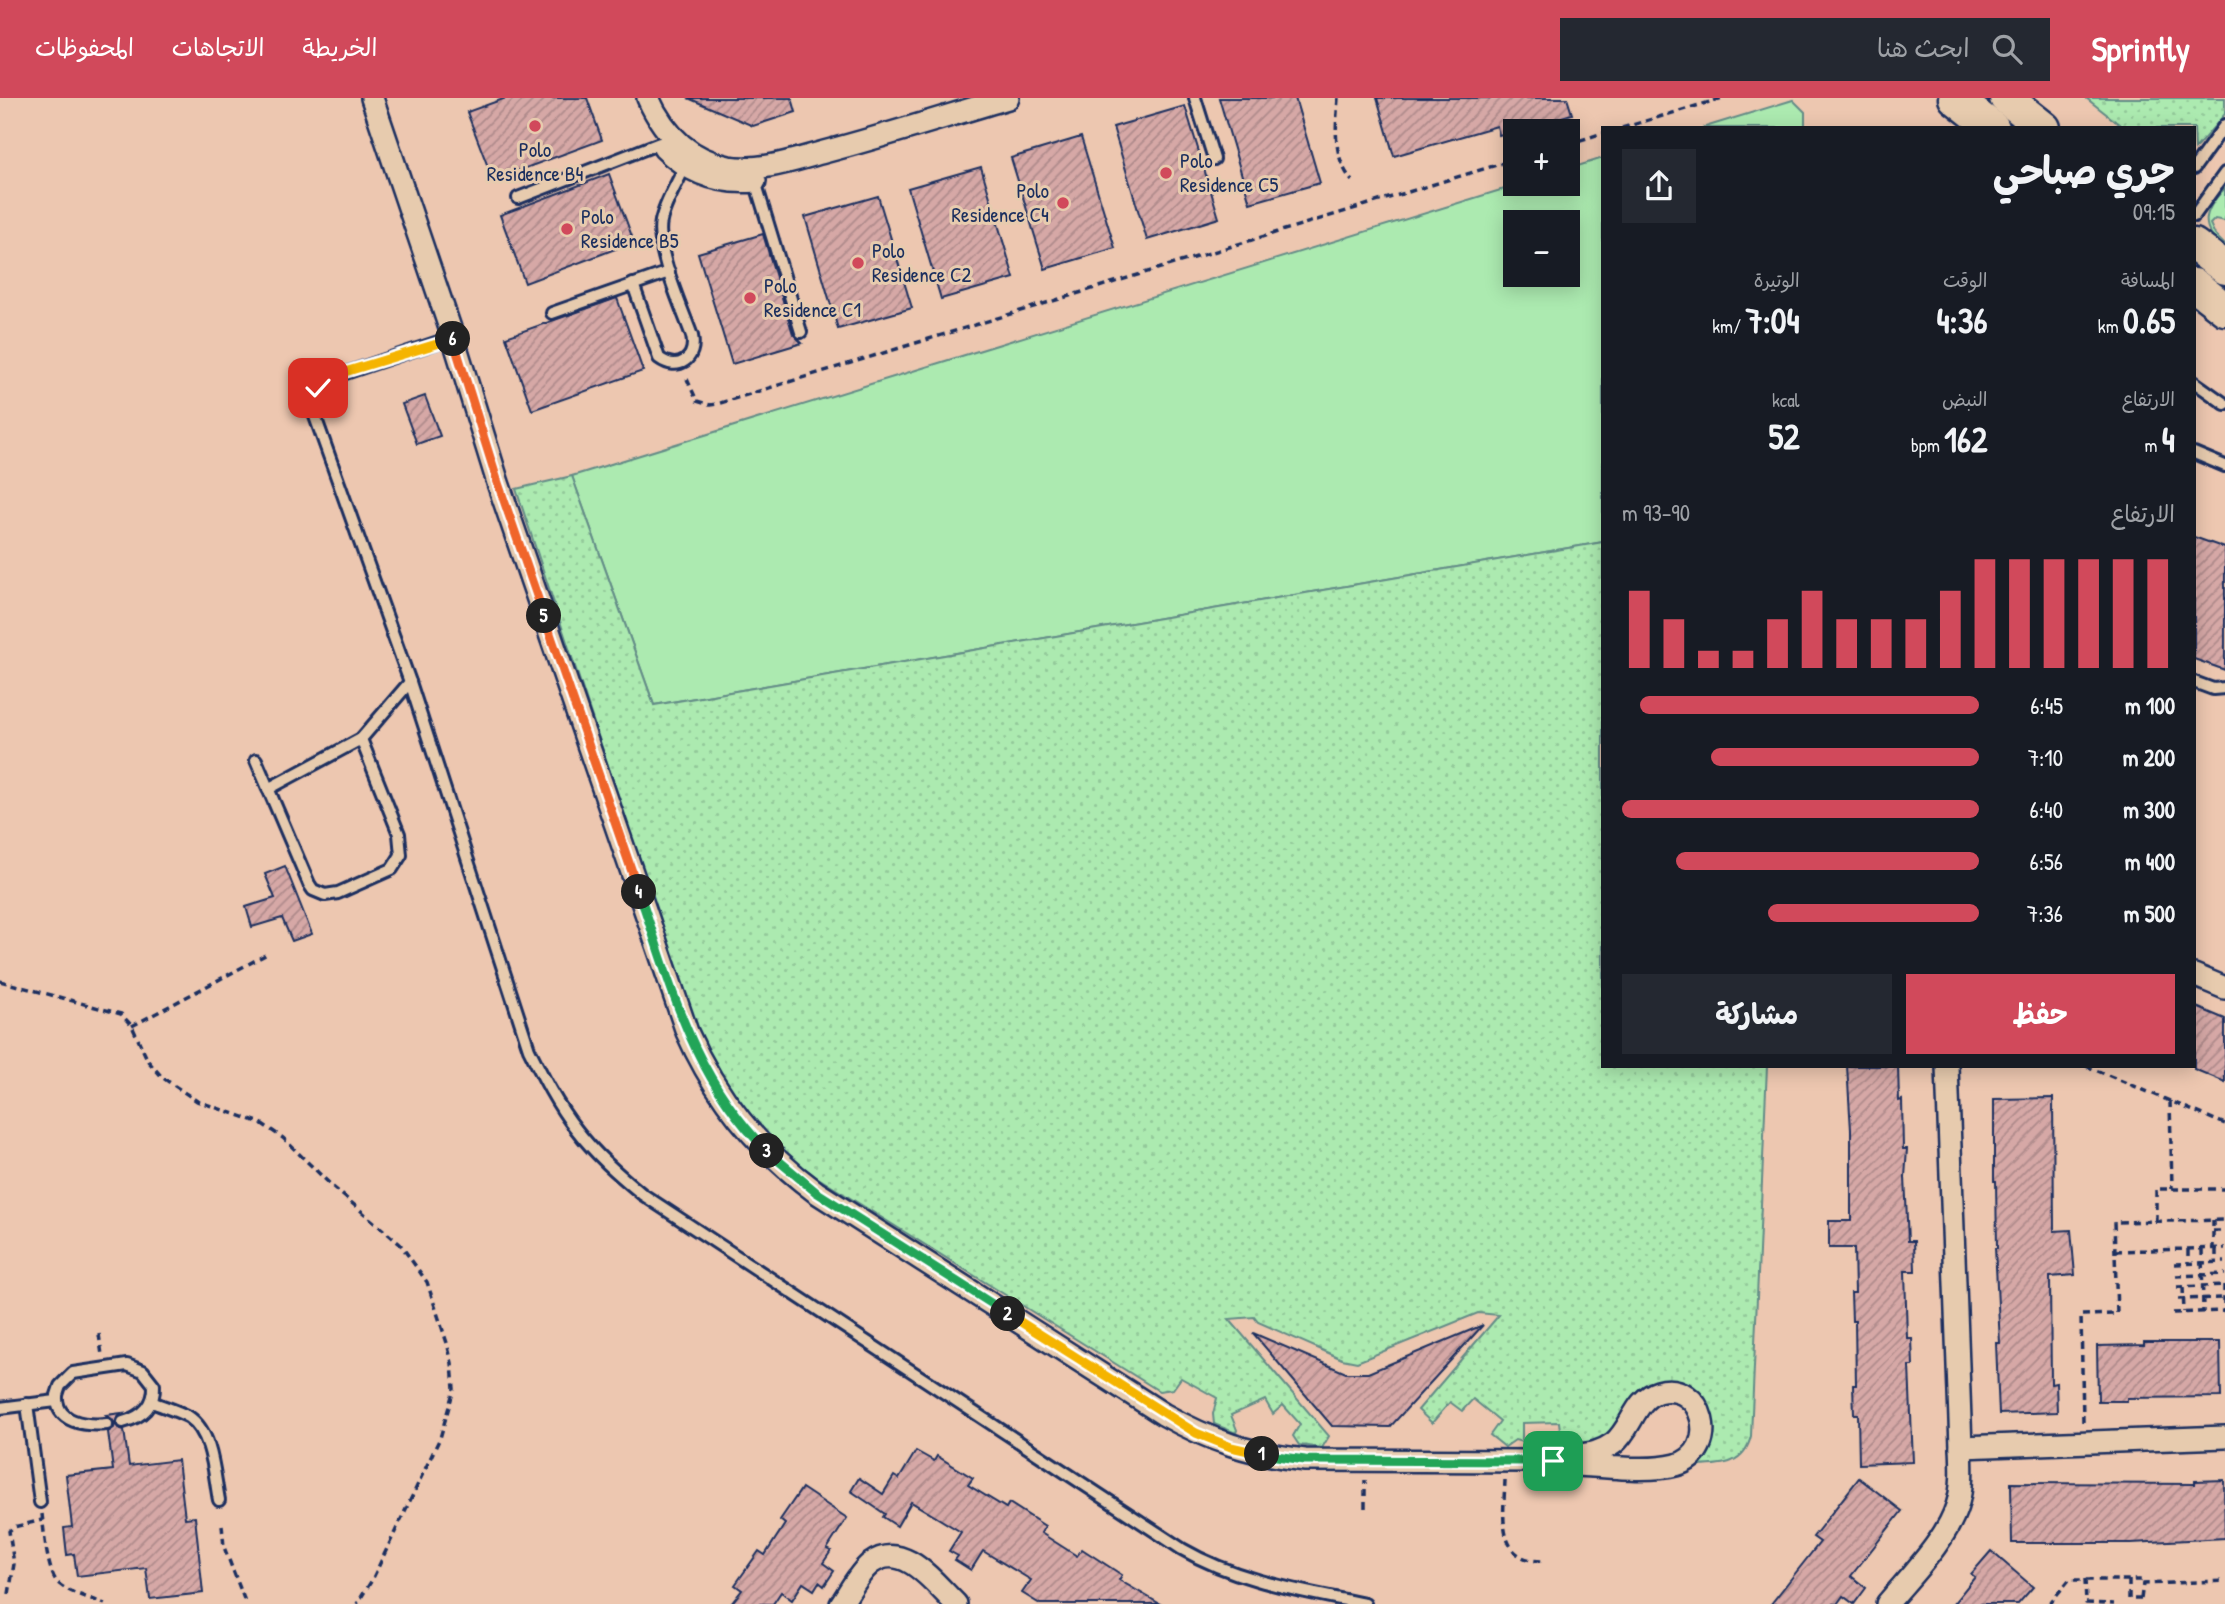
<!DOCTYPE html>
<html lang="ar">
<head>
<meta charset="utf-8">
<style>
  :root { --surface:#171b24; --page:#242831; --text:#f1f3f6; --muted:#9ea1a6; --accent:#d1495b }
  body { margin:0; font-family:"Patrick Hand","Playpen Sans Arabic",sans-serif; background:var(--page); color:var(--text); direction:rtl; height:100vh; display:flex; flex-direction:column; font-size:26px; white-space:nowrap }
  * { box-sizing:border-box; margin:0 }
  p { font-size:23px; color:var(--muted) }
  .icon { flex:none; width:38px; height:38px; fill:none; stroke:currentColor; stroke-width:2; stroke-linecap:round; stroke-linejoin:round }
  .map { position:relative; flex:1; overflow:hidden; direction:ltr }
  .details { position:absolute; left:1601px; top:28px; width:595px; height:942px; display:flex; flex-direction:column; background:var(--surface); border-radius:0px; box-shadow:0 4px 18px #0003; direction:rtl }
  .details>* { flex:none }
  .controls { position:absolute; left:1503px; top:21px; display:grid; gap:14px }
  .controls a { display:grid; place-items:center; width:77px; height:77px; border-radius:0px; background:var(--surface); box-shadow:0 4px 18px #0003; font-size:35px }
  .pin { position:absolute; display:grid; place-items:center; width:60px; height:60px; color:#fff; margin:-30px; border-radius:14px; box-shadow:0 4px 10px #0006 }
  .km { position:absolute; width:35px; height:35px; margin:-18px; border-radius:50%; background:#222; color:#fff; font-size:19px; line-height:35px; text-align:center }
  .round { display:grid; place-items:center; flex:none; width:74px; height:74px; border-radius:0px; background:var(--page) }
  .overview { display:flex; align-items:center; justify-content:space-between; height:119px; padding:0 21px }
  h1 { font-size:38px; font-weight:700; line-height:52px }
  .metrics { display:grid; grid-template-columns:repeat(3,1fr); gap:10px; height:119px; padding:7px 21px }
  .metrics div { display:grid; align-content:center }
  .metrics b { font-size:35px; font-weight:700 }
  .metrics small { font-size:19px; font-weight:400 }
  .metrics p { font-size:19px }
  .chart { height:196px; padding:14px 21px }
  .chart p { display:flex; justify-content:space-between }
  .chart svg { width:100%; height:126px; margin-top:7px; stroke:var(--accent); stroke-width:6 }
  .primary-button { display:flex; gap:14px; margin-top:auto; padding:14px 21px }
  .primary-button a { flex:1; height:80px; border-radius:0px; background:var(--accent); color:#fff; font-size:28px; font-weight:700; line-height:80px; text-align:center }
  .primary-button a+a { background:var(--page); color:var(--text) }
  ul { padding:0 21px; list-style:none; font-size:23px }
  li { display:grid; grid-template-columns:112px 84px 1fr; align-items:center; height:52px }
  li i { height:18px; border-radius:9px; background:var(--accent) }
  header { display:flex; align-items:center; gap:42px; box-sizing:border-box; height:98px; padding:0 35px; background:var(--accent); color:#fff }
  header strong { font-size:33px }
  nav { display:flex; gap:38px; margin-inline-start:auto; font-size:24px }
  .search { width:490px; height:63px; background:var(--page); display:flex; align-items:center; gap:18px; box-sizing:border-box; padding:0 24px; border-radius:0px; color:var(--muted); font-size:26px }
  .map>svg:first-child { display:block }
</style>
</head>
<body>
<header>
<strong>Sprintly</strong>
<div class="search"><svg class="icon" aria-label="search" viewBox="0 0 24 24"><circle cx="10" cy="10" r="6"/><path d="M15 15l6 6"/></svg>ابحث هنا</div>
<nav><a>الخريطة</a><a>الاتجاهات</a><a>المحفوظات</a></nav>
</header>
<div class="map">
<svg width="2225" height="1506" viewBox="0 0 2225 1506">
  <defs>
    <pattern id="garden-dots" width="8" height="8" patternUnits="userSpaceOnUse" patternTransform="scale(1.75)"><rect width="8" height="8" fill="#aceab0"/><path d="M2 2h.1M6 6h.1" fill="none" stroke="#93c99a" stroke-width="1.8" stroke-linecap="round"/></pattern>
    <pattern id="building-hatch" width="6" height="6" patternUnits="userSpaceOnUse" patternTransform="scale(1.75)"><rect width="6" height="6" fill="#d6a8a6"/><path d="M-1 1l2-2M0 6l6-6M5 7l2-2" fill="none" stroke="#ad898a"/></pattern>
  </defs>
  <rect width="100%" height="100%" fill="#edc7b0"/>
  <filter id="ink" filterUnits="userSpaceOnUse"><feTurbulence type="fractalNoise" baseFrequency=".0143" numOctaves="2"/><feDisplacementMap in="SourceGraphic" scale="14" xChannelSelector="R" yChannelSelector="G"/><feConvolveMatrix kernelMatrix="1 2 1 2 8 2 1 2 1" color-interpolation-filters="sRGB"/></filter>
  <g filter="url(#ink)">
    <!-- grass -->
    <g fill="#aceab0" stroke="#648c87" stroke-width="2" fill-rule="evenodd">
      <polygon points="1793,2 1805,14 1805,30 1702,30"/>
      <path d="M1603 60V444L654 607 572 378 1520 86H1568V71ZM1516 124H1568V177H1516Z"/>
      <path d="M2225 90V123L2215 121 2210 126 2215 137 2225 147V153C2200 130 2201 115 2225 90Z"/>
    </g>
    <!-- garden -->
    <g fill="url(#garden-dots)" stroke="#648c87" stroke-width="2">
      <polygon points="2086,0 2225,0 2225,16 2195,51 2194,30 2124,30"/>
      <path d="M572 378 654 607 1603 444V968H1767L1751 1338C1744 1368 1720 1367 1694 1368L1710 1348 1681 1288 1621 1322 1608 1338 1588 1348H1574L1561 1340 1559 1324 1522 1325V1344L1515 1342 1505 1349 1490 1337 1500 1323 1473 1301 1462 1313 1450 1304 1432 1325 1418 1312 1499 1217 1478 1215 1357 1264 1342 1261 1258 1224 1254 1219 1229 1221 1329 1338 1322 1350 1299 1347 1293 1338 1300 1326 1283 1307 1273 1316 1265 1302 1231 1317 1237 1332 1236 1335 1214 1326 1213 1316 1217 1300 1181 1280 1173 1291 1159 1293 815 1078C803 1069 791 1061 780 1051 739 1013 712 965 690 914L516 391Z"/>
    </g>
    <!-- building -->
    <g fill="url(#building-hatch)" stroke="#1b2f5e" stroke-width="2">
      <polygon points="506,0 587,0 602,42 493,82 467,14"/>
      <polygon points="688,0 792,0 796,14 753,28"/>
      <polygon points="1219,0 1295,0 1320,85 1250,105"/>
      <polygon points="1377,0 1567,0 1572,16 1499,37 1497,28 1394,58"/>
      <polygon points="1185,8 1219,120 1147,142 1113,29"/>
      <polygon points="1081,39 1115,150 1045,171 1011,60"/>
      <polygon points="981,69 1014,180 941,201 908,90"/>
      <polygon points="609,76 634,144 525,185 500,117"/>
      <polygon points="878,98 912,210 838,231 805,119"/>
      <polygon points="763,136 793,236 802,245 732,266 698,155"/>
      <polygon points="617,200 643,273 532,312 506,239"/>
      <polygon points="425,298 440,338 417,346 402,306"/>
      <polygon points="2194,439 2225,450 2225,572 2194,561"/>
      <polygon points="285,768 312,836 292,843 282,820 252,829 246,809 275,800 265,776"/>
      <polygon points="2194,908 2225,921 2225,984 2194,971"/>
      <polygon points="1847,968 1898,968 1899,1003 1902,1002 1903,1051 1907,1051 1905,1079 1908,1143 1914,1143 1915,1173 1905,1173 1907,1240 1912,1240 1913,1268 1909,1268 1913,1364 1859,1366 1858,1316 1854,1316 1853,1287 1856,1287 1855,1223 1852,1223 1851,1195 1855,1195 1854,1150 1829,1150 1829,1123 1851,1123 1851,1032"/>
      <polygon points="2053,1000 2054,1133 2071,1132 2075,1177 2050,1179 2051,1286 2056,1285 2057,1314 1999,1316 1996,1245 2000,1245 1995,1150 1997,1150 1996,1083 1994,1083 1994,1001"/>
      <polygon points="1483,1227 1390,1329 1332,1328 1253,1235 1346,1275 1368,1275"/>
      <polygon points="2144,1244 2220,1244 2221,1299 2127,1300 2127,1303 2098,1303 2097,1248 2144,1247"/>
      <polygon points="122,1315 117,1319 115,1326 118,1330 124,1332 129,1368 178,1362 185,1420 195,1419 203,1495 150,1501 146,1470 77,1478 74,1456 67,1457 64,1430 72,1429 66,1377 113,1372 108,1334 114,1330 115,1325 106,1317"/>
      <polygon points="916,1353 934,1363 937,1358 973,1380 968,1387 1006,1410 1009,1405 1045,1428 1041,1435 1077,1458 1082,1451 1122,1477 1119,1482 1160,1506 1040,1506 1022,1495 1031,1482 983,1453 971,1472 955,1462 958,1458 949,1453 961,1434 911,1404 897,1428 883,1419 885,1416 851,1393 859,1380 883,1396 894,1378 899,1381"/>
      <polygon points="1859,1380 1902,1413 1851,1478 1866,1490 1854,1506 1843,1498 1837,1506 1771,1506 1820,1444 1813,1439"/>
      <polygon points="2224,1382 2225,1440 2131,1445 2012,1445 2011,1385 2195,1386 2195,1383"/>
      <polygon points="802,1390 847,1420 827,1451 831,1453 823,1465 834,1473 824,1488 819,1484 814,1492 803,1485 792,1502 781,1494 773,1506 731,1506 742,1492 735,1487 759,1453 765,1457 785,1426 780,1422"/>
      <polygon points="1991,1453 2033,1489 2018,1506 1953,1506 1975,1479 1971,1476"/>
    </g>
    <g fill="none" stroke-linecap="round" stroke-linejoin="round">
      <defs>
        <g id="lane">
          <polyline points="1195,0 1214,61"/>
          <polyline points="2194,70 2225,27"/>
          <polyline points="755,83 801,234"/>
          <polyline points="518,100 660,45"/>
          <polyline points="2194,118 2225,75"/>
          <path d="M633 186 659 260C678 274 697 261 692 238 682 210 655 151 661 123 665 104 677 86 685 68"/>
          <polyline points="552,215 669,174"/>
          <path d="M453 239 325 282C317 291 313 298 312 310L410 584 529 951C543 979 557 1007 576 1031 595 1056 618 1076 642 1096L1182 1451C1239 1484 1302 1493 1365 1506"/>
          <polyline points="2194,284 2225,306"/>
          <polyline points="2194,355 2225,368"/>
          <polyline points="2194,584 2213,591 2225,590"/>
          <polyline points="256,662 309,786 313,792 325,797 338,795 392,771 401,757 399,736 361,641"/>
          <polyline points="268,691 361,641 410,584"/>
          <path d="M152 1304C164 1309 178 1313 189 1319 213 1335 214 1377 219 1402"/>
          <polyline points="27,1306 40,1404"/>
          <polyline points="0,1310 56,1303"/>
          <path d="M107 1326C86 1328 55 1325 57 1297L60 1288 73 1275 127 1267 143 1273 154 1287C155 1308 142 1319 123 1324"/>
        </g>
        <g id="street">
          <path d="M372 0 453 239 498 385 687 934C716 1000 758 1051 816 1094L1163 1316C1211 1343 1250 1356 1305 1362L1553 1363 1559 1366C1591 1367 1647 1375 1676 1367 1722 1354 1704 1281 1658 1294 1635 1301 1632 1330 1614 1345 1591 1362 1573 1353 1553 1363"/>
          <path d="M648 0C664 36 690 62 729 69 761 74 794 62 824 54 885 38 947 18 1008 0"/>
          <path d="M664 50C690 76 719 86 755 83"/>
          <polyline points="2194,877 2225,890"/>
          <polyline points="1961,1349 2225,1339"/>
          <path d="M841 1506C850 1493 858 1476 870 1466 903 1441 934 1485 956 1506"/>
          <path d="M1887 1506C1910 1478 1946 1443 1957 1408 1963 1389 1962 1369 1961 1349L1947 968"/>
        </g>
        <g id="secondary">
          <polyline points="1955,0 1993,30"/>
          <polyline points="2006,0 2044,30"/>
          <polyline points="2194,147 2225,170"/>
          <polyline points="2194,187 2225,211"/>
        </g>
      </defs>
      <!-- lane casing -->
      <use href="#lane" stroke="#1b2f5e" stroke-width="16"/>
      <!-- street casing -->
      <use href="#street" stroke="#1b2f5e" stroke-width="26"/>
      <!-- secondary casing -->
      <use href="#secondary" stroke="#1b2f5e" stroke-width="37"/>
      <!-- path -->
      <g stroke="#1b2f5e" stroke-width="3.5" stroke-dasharray="7 5" stroke-linecap="butt">
        <path d="M1338 0C1336 31 1332 57 1352 83"/>
        <polyline points="1622,30 1723,0"/>
        <polyline points="1568,46 1603,35"/>
        <polyline points="687,281 697,303 710,307 717,306 1516,61"/>
        <polyline points="0,883 121,916 132,928 148,963 163,980 197,1003 261,1025 283,1040 333,1089 400,1146 427,1184 447,1245 452,1265 454,1291 440,1340 372,1482 357,1506"/>
        <polyline points="132,928 269,855"/>
        <polyline points="2086,968 2225,1026"/>
        <polyline points="2170,1003 2172,1091"/>
        <polyline points="2213,1122 2213,1151"/>
        <polyline points="2156,1123 2156,1091 2225,1091"/>
        <polyline points="2213,1133 2225,1133"/>
        <polyline points="2188,1151 2188,1165"/>
        <polyline points="2202,1151 2203,1214"/>
        <polyline points="2216,1151 2216,1165"/>
        <polyline points="2115,1153 2225,1150"/>
        <polyline points="2175,1166 2225,1164"/>
        <polyline points="2176,1178 2225,1176"/>
        <polyline points="2224,1187 2224,1213"/>
        <polyline points="2177,1189 2225,1187"/>
        <polyline points="2183,1189 2184,1214"/>
        <polyline points="2178,1201 2225,1200"/>
        <polyline points="2173,1215 2225,1213"/>
        <polyline points="99,1236 102,1257"/>
        <polyline points="2083,1324 2081,1217 2117,1216 2114,1124 2225,1122"/>
        <path d="M1505 1382C1504 1415 1495 1463 1542 1463"/>
        <polyline points="1365,1410 1365,1382"/>
        <path d="M42 1416C44 1433 47 1476 59 1486 71 1496 91 1500 105 1506"/>
        <polyline points="222,1427 224,1449 246,1506"/>
        <polyline points="2085,1481 2086,1505 2114,1506"/>
        <polyline points="2129,1482 2129,1501 2141,1501 2141,1506"/>
        <polyline points="9,1496 14,1466 9,1433 14,1429 42,1422"/>
        <polyline points="2141,1501 2143,1486"/>
        <polyline points="2049,1506 2069,1482 2143,1482 2143,1486 2225,1483"/>
      </g>
      <!-- lane -->
      <use href="#lane" stroke="#e7cbae" stroke-width="10"/>
      <!-- street -->
      <use href="#street" stroke="#e7cbae" stroke-width="21"/>
      <!-- secondary -->
      <use href="#secondary" stroke="#e7cbae" stroke-width="32"/>
    </g>
  </g>
  <g fill="none" stroke-linecap="round" stroke-linejoin="round" filter="url(#ink)">
    <defs>
      <polyline id="split-1" points="1262,1356 1305,1362 1553,1363"/>
      <polyline id="split-2" points="1008,1216 1196,1335 1231,1349 1262,1356"/>
      <polyline id="split-3" points="767,1053 816,1094 1008,1216"/>
      <path id="split-4" d="M639 794C673 893 691 976 767 1053"/>
      <polyline id="split-5" points="544,518 639,794"/>
      <polyline id="split-6" points="453,241 498,385 544,518"/>
      <polyline id="split-7" points="318,290 325,282 335,277 453,241"/>
    </defs>
    <!-- split-1 casing -->
    <use href="#split-1" stroke="#fff" stroke-width="14"/>
    <!-- split-2 casing -->
    <use href="#split-2" stroke="#fff" stroke-width="14"/>
    <!-- split-3 casing -->
    <use href="#split-3" stroke="#fff" stroke-width="14"/>
    <!-- split-4 casing -->
    <use href="#split-4" stroke="#fff" stroke-width="14"/>
    <!-- split-5 casing -->
    <use href="#split-5" stroke="#fff" stroke-width="14"/>
    <!-- split-6 casing -->
    <use href="#split-6" stroke="#fff" stroke-width="14"/>
    <!-- split-7 casing -->
    <use href="#split-7" stroke="#fff" stroke-width="14"/>
    <!-- split-1 -->
    <use href="#split-1" stroke="#22a559" stroke-width="9"/>
    <!-- split-2 -->
    <use href="#split-2" stroke="#f5b400" stroke-width="9"/>
    <!-- split-3 -->
    <use href="#split-3" stroke="#22a559" stroke-width="9"/>
    <!-- split-4 -->
    <use href="#split-4" stroke="#22a559" stroke-width="9"/>
    <!-- split-5 -->
    <use href="#split-5" stroke="#f0652b" stroke-width="9"/>
    <!-- split-6 -->
    <use href="#split-6" stroke="#f0652b" stroke-width="9"/>
    <!-- split-7 -->
    <use href="#split-7" stroke="#f5b400" stroke-width="9"/>
  </g>
  <!-- markers -->
  <g fill="#d1495b" stroke="#e7cbae" stroke-width="2.5">
    <circle cx="535" cy="28" r="7"/>
    <circle cx="1166" cy="75" r="7"/>
    <circle cx="1063" cy="105" r="7"/>
    <circle cx="567" cy="131" r="7"/>
    <circle cx="858" cy="165" r="7"/>
    <circle cx="750" cy="200" r="7"/>
  </g>
  <g text-anchor="middle" stroke-width="6" stroke-linejoin="round" paint-order="stroke">
    <!-- poi labels -->
    <g font-size="21" fill="#1b2f5e" stroke="#e7cbae" text-anchor="start">
      <text x="535" y="59" text-anchor="middle">Polo<tspan x="535" dy="24">Residence B4</tspan></text>
      <text x="1180" y="70">Polo<tspan x="1180" dy="24">Residence C5</tspan></text>
      <text x="1049" y="100" text-anchor="end">Polo<tspan x="1049" dy="24">Residence C4</tspan></text>
      <text x="581" y="126">Polo<tspan x="581" dy="24">Residence B5</tspan></text>
      <text x="872" y="160">Polo<tspan x="872" dy="24">Residence C2</tspan></text>
      <text x="764" y="195">Polo<tspan x="764" dy="24">Residence C1</tspan></text>
    </g>
  </g>
</svg>
<div class="controls">
<a>+</a>
<a>−</a>
</div>
<div class="pin" style="left:1553px;top:1363px;background:#1e9e55"><svg class="icon" aria-label="arrive" viewBox="0 0 24 24"><path d="M6 21V4h12l-3 4 3 4H6"/></svg></div>
<div class="pin" style="left:318px;top:290px;background:#d93025"><svg class="icon" aria-label="check" viewBox="0 0 24 24"><path d="M5 12l5 5 9-10"/></svg></div>
<b class="km" style="left:1262px;top:1356px">1</b>
<b class="km" style="left:1008px;top:1216px">2</b>
<b class="km" style="left:767px;top:1053px">3</b>
<b class="km" style="left:639px;top:794px">4</b>
<b class="km" style="left:544px;top:518px">5</b>
<b class="km" style="left:453px;top:241px">6</b>
<section class="details">
<div class="overview"><div><h1>جري صباحي</h1><p>09:15</p></div><a class="round"><svg class="icon" aria-label="share" viewBox="0 0 24 24"><path d="M12 15V3M7 8l5-5 5 5M5 13v7h14v-7"/></svg></a></div>
<div class="metrics">
<div><p>المسافة</p><b>0.65<small> km</small></b></div>
<div><p>الوقت</p><b>4:36</b></div>
<div><p>الوتيرة</p><b>7:04<small> /km</small></b></div>
</div>
<div class="metrics">
<div><p>الارتفاع</p><b>4<small> m</small></b></div>
<div><p>النبض</p><b>162<small> bpm</small></b></div>
<div><p>kcal</p><b>52</b></div>
</div>
<div class="chart"><p><span>الارتفاع</span>90–93 m</p>
<svg viewBox="0 0 160 44" preserveAspectRatio="none"><path d="M5 44V17M15 44V27M25 44V38M35 44V38M45 44V27M55 44V17M65 44V27M75 44V27M85 44V27M95 44V17M105 44V6M115 44V6M125 44V6M135 44V6M145 44V6M155 44V6"/></svg>
</div>
<ul>
<li><b>100 m</b>6:45<i style="width:95%"></i></li>
<li><b>200 m</b>7:10<i style="width:75%"></i></li>
<li><b>300 m</b>6:40<i style="width:100%"></i></li>
<li><b>400 m</b>6:56<i style="width:85%"></i></li>
<li><b>500 m</b>7:36<i style="width:59%"></i></li>
</ul>
<div class="primary-button"><a>حفظ</a><a>مشاركة</a></div>
</section>
</div>
</body>
</html>
